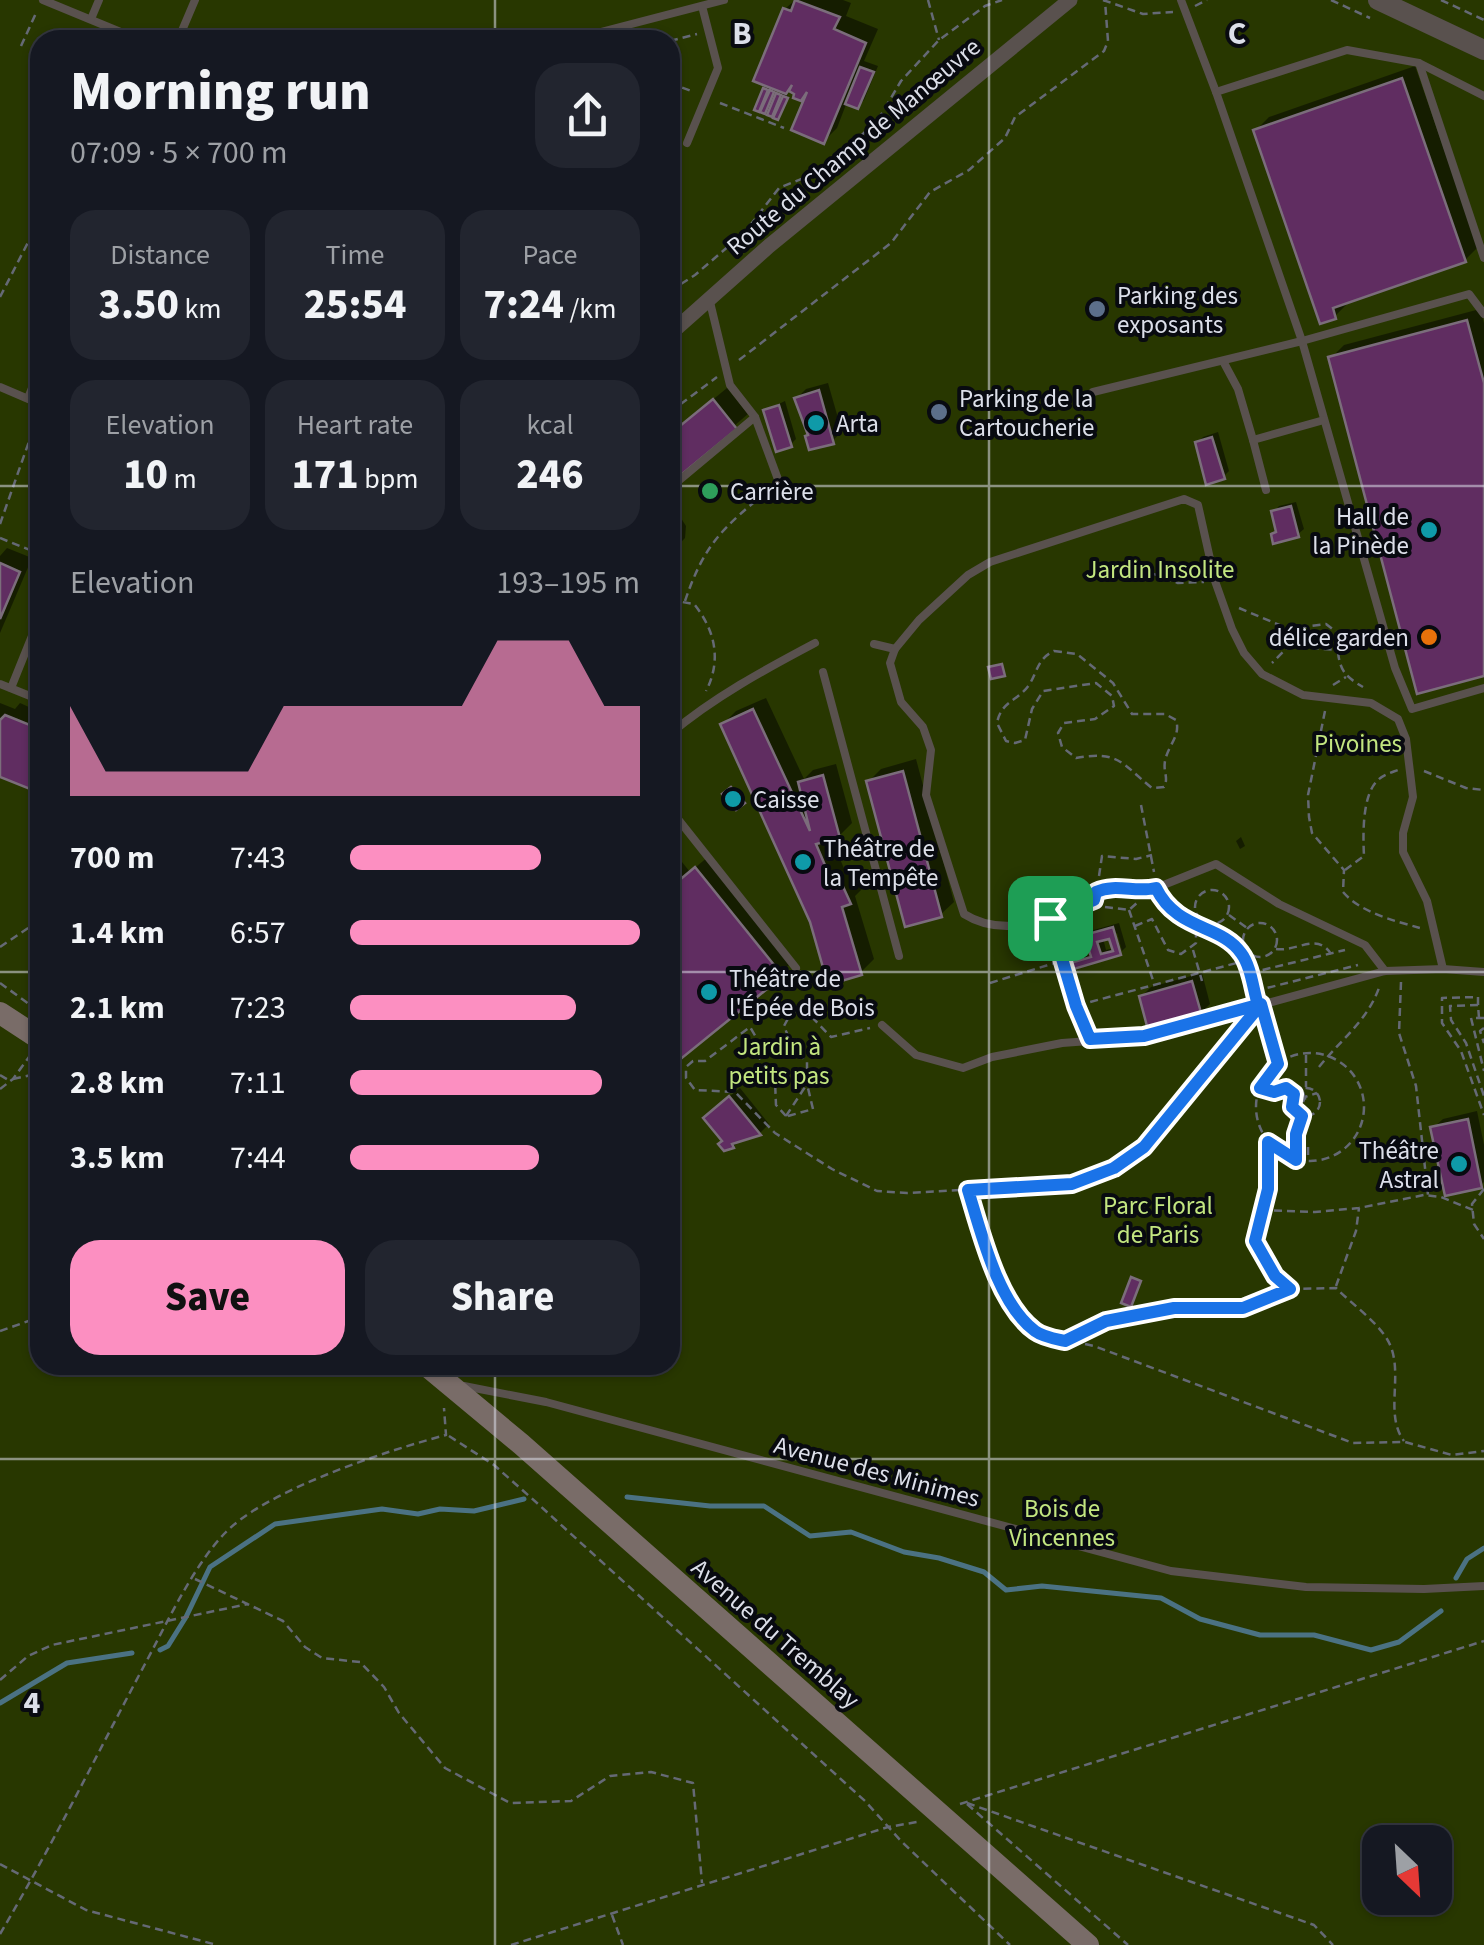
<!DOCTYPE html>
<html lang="en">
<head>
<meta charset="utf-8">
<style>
  :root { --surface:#151822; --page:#22252f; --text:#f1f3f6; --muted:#9da0a5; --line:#343740; --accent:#fc8fc1 }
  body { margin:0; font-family:"Source Sans 3",sans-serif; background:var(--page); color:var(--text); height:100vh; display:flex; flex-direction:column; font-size:38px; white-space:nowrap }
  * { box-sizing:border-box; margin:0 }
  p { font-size:32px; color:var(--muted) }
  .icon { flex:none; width:55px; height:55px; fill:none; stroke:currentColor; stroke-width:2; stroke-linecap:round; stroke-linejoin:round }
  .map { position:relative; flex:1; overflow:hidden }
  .sheet { position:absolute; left:30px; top:30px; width:650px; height:1345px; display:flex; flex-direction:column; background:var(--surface); border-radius:30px; box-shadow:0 2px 8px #0004,0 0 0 2px var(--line) }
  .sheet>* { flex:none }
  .needle { width:65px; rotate:155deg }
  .tools { position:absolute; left:1362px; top:1825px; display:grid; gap:20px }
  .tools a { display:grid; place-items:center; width:90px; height:90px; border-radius:20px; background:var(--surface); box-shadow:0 2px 8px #0004,0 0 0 2px var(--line); font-size:50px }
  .pin { position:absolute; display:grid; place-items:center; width:85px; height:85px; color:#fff; margin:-42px; border-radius:20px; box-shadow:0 5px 15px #0006 }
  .round { display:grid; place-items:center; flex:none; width:105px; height:105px; border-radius:30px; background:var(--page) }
  .head { display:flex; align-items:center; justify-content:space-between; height:170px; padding:0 40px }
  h1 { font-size:55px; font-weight:800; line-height:75px }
  .figures { display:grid; grid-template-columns:repeat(3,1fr); gap:15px; height:170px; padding:10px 40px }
  .figures div { display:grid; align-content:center; border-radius:25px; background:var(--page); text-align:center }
  .figures b { font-size:42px; font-weight:800 }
  .figures small { font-size:28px; font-weight:400 }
  .figures p { font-size:28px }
  .chart { height:280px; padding:20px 40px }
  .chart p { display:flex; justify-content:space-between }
  .chart svg { width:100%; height:180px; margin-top:10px; fill:var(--accent); opacity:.7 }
  .action { display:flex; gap:20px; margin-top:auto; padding:20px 40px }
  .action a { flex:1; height:115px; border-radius:30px; background:var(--accent); color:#111; font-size:40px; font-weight:800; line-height:115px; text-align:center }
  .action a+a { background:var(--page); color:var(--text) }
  ul { padding:0 40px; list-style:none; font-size:32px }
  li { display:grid; grid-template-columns:160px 120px 1fr; align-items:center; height:75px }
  li i { height:25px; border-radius:12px; background:var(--accent) }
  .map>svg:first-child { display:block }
</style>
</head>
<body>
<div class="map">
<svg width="1484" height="1945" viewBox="0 0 1484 1945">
  <rect width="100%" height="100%" fill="#1c202d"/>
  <!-- green -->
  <path fill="#283700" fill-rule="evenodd" d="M0 0H1484V1945H0ZM40 40H670V1365H40ZM1380 1842H1435V1898H1380Z"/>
  <!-- shadow -->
  <g fill="#0007" fill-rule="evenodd">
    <path d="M795 0H843L851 3 846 16 878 29 864 61 878 66 864 100 858 106 847 102 837 128 824 141 812 87 797 80 783 93 788 96 778 117 757 109 769 85 785 9ZM776 87 782 90 771 105 769 104Z"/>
    <polygon points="1415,66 1478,247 1465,260 1347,300 1348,303 1335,316 1256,130 1269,117"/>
    <polygon points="1480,309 1484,323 1484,673 1331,358 1344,345"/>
    <polygon points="828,383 842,432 832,441 810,434 797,398 806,389"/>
    <polygon points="727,388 748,414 670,481 670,435"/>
    <polygon points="785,401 796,439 790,445 766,410"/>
    <polygon points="1218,432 1229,471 1223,477 1197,443 1203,437"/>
    <polygon points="1296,502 1304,529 1298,534 1273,534 1278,530 1274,512 1279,506"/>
    <polygon points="670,513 679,515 686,526 685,538 670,554"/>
    <polygon points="7,548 32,558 0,633 0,556"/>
    <polygon points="766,698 804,779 813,770 836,764 852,823 839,836 831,838 846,873 854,869 862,889 855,896 874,959 861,972 812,922 723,724 736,711"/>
    <polygon points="0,703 15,709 20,703 40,712 40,790 0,774"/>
    <polygon points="916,759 954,902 940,915 868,782 881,769"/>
    <polygon points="1241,837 1245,846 1240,849 1236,841"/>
    <polygon points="670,847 690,872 709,856 794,961 672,1062"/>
    <path d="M1119 923 1126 947 1122 951 1117 933 1113 934 1118 953 1069 968 1062 943 1068 937ZM1111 935 1114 948 1106 950 1103 938ZM1089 941 1093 954 1080 958 1076 945Z"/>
    <polygon points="1202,973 1210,1004 1200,1014 1142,996 1151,987"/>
    <polygon points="740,1088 769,1124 760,1133 741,1139 733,1147 725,1141 715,1108"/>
    <polygon points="1477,1111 1484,1145 1484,1182 1481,1185 1433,1128 1443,1119"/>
  </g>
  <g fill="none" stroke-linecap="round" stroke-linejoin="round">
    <!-- stream -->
    <g stroke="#4b7283" stroke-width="5">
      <polyline points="627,1497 710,1506 764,1506 810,1536 851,1532 904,1552 939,1558 984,1572 1006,1590 1042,1586 1161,1598 1200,1619 1260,1635 1314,1635 1371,1650 1399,1642 1441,1611"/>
      <polyline points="1456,1578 1467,1559 1484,1548"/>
      <polyline points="160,1650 168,1646 186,1617 210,1567 275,1524 382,1509 418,1514 440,1509 474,1511 524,1499"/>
      <polyline points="0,1703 67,1663 132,1653"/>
    </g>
  </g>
  <!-- building -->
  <g fill="#602d61" stroke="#7b6d7b" stroke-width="2.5" fill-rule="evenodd">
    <polygon points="795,0 840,17 834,29 866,43 824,144 791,130 807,92 801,101 793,98 794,94 789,91 792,85 786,94 753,81 783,8 791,11"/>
    <polygon points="860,67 874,72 858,109 845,104"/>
    <polygon points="1402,78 1466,262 1333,308 1336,319 1320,324 1253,130"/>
    <polygon points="763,88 768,90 759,112 754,110"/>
    <polygon points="770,90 774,92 765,114 760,112"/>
    <polygon points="776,93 781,95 772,117 767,115"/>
    <polygon points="783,96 788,98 778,120 773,118"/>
    <polygon points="1467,320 1484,383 1484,676 1417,694 1328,357"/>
    <polygon points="819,390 834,444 809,450 805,436 808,435 794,398"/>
    <polygon points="713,399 737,429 670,484 670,434"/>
    <polygon points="779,405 792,447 776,452 763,410"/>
    <polygon points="1212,437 1225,479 1206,485 1195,442"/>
    <polygon points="1291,506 1299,537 1273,544 1271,534 1276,532 1271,511"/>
    <polygon points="670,525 679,544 670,558"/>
    <polygon points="0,563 20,572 0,619"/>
    <polygon points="1002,664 1005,676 991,679 988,667"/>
    <polygon points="753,709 810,831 798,782 823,775 840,838 816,844 833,884 840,880 851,904 842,907 862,975 828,985 810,922 720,724"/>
    <polygon points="5,715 40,729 40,793 0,777 0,720"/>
    <polygon points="903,771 942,917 905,927 866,781"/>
    <polygon points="731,787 745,803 736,810 722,794"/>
    <polygon points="695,867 783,976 672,1066 670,876 676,883"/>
    <path d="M1113 927 1121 955 1067 971 1059 942ZM1109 939 1113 951 1101 954 1097 942ZM1087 944 1091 957 1074 962 1070 949Z"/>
    <polygon points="1192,981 1202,1016 1148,1030 1139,996"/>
    <polygon points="729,1096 761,1135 732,1144 734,1148 724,1151 718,1144 722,1141 703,1118"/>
    <polygon points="1468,1119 1482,1188 1445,1196 1430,1127"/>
    <polygon points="1131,1277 1141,1281 1131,1307 1121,1303"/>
  </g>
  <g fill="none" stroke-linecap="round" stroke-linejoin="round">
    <!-- path -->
    <g stroke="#656975" stroke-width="2.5" stroke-dasharray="8 5" stroke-linecap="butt">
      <polyline points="928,0 939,40"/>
      <polyline points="1103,0 1143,14 1173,12"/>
      <polyline points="1331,0 1370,18"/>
      <polyline points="1441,0 1484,20"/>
      <polyline points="1195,6 1207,0"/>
      <polyline points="670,41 697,34"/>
      <polyline points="21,46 37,11"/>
      <polyline points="670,83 694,92"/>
      <polyline points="720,103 784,128"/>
      <polyline points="670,291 695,275 745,232 779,188 811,175 838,157 878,120 901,81 939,40 985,6 1002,0"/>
      <polyline points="0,297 40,219"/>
      <polyline points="739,360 891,243 930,192 969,170 1005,138 1015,117 1104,51 1108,41 1105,1"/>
      <polyline points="670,412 717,377"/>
      <polyline points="0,524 38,416"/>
      <polyline points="0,538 40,554"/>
      <polyline points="1127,564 1178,583 1204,582"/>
      <path d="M670 600 694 604C715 630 722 660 706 691"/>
      <path d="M685 601C705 542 724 527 770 489"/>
      <polyline points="1239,608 1289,629 1326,624 1340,635 1337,650 1289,646 1272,663"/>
      <path d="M1054 651 1077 654 1113 683 1132 714H1165L1176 720C1181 736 1168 745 1165 761 1163 773 1169 777 1164 787L1152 788C1122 764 1119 750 1076 758L1062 747 1058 733 1064 723 1095 719 1114 706 1112 696 1096 683 1043 691 1032 709 1025 740 1015 743 1006 741 997 723C1001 701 1018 701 1029 685 1038 671 1037 659 1054 651Z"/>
      <path d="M1338 652C1340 671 1346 677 1363 687"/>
      <polyline points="1333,685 1346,677"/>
      <path d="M1325 711 1308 795 1309 817 1312 833 1344 870 1343 892C1361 913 1395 921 1420 928"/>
      <polyline points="1424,771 1466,788 1484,790"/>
      <polyline points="1141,805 1154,872"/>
      <path d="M1345 870 1364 856C1363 836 1362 798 1376 782 1382 775 1390 773 1398 770"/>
      <polyline points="1099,876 1102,856 1136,859 1152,855"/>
      <circle cx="1212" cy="907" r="17"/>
      <polyline points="1161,899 1183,920 1234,945 1243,954 1255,995"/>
      <polyline points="1105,907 1129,910 1138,902"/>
      <polyline points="1129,910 1154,983"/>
      <polyline points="1229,915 1247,928"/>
      <circle cx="1260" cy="940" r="17"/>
      <polyline points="1135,926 1152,919 1168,950 1181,954 1196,943 1196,927"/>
      <polyline points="1053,930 1075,1004"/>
      <polyline points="0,947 40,920"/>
      <path d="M1276 949C1297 952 1317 932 1331 954"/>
      <polyline points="1193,950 1202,981"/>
      <polyline points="1250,973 1345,950"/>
      <polyline points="1401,982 1399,1033 1416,1086 1428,1195"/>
      <polyline points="0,983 40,1012"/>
      <polyline points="990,983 1061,961"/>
      <polyline points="1255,991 1358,965"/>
      <polyline points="1478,1005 1478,997 1442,998 1442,1023 1461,1051 1484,1115"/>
      <polyline points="1264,1017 1278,1062"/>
      <polyline points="1479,1018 1478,1005 1450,1006 1451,1020 1466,1043 1484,1096"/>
      <polyline points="1484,1018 1471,1018 1484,1071"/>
      <polyline points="1085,1027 1075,1006 1244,961"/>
      <polyline points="1484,1028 1480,1031 1484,1043"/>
      <circle cx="1310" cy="1107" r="54"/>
      <polyline points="1306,1055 1306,1087"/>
      <path d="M1319 1067C1342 1038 1368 1021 1380 985"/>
      <polyline points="0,1075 10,1081"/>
      <polyline points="13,1079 40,1073"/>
      <polyline points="1261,1088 1275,1092 1286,1088 1294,1094"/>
      <circle cx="1306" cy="1102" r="14"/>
      <polyline points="0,1089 13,1079 29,1057"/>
      <polyline points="1303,1092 1306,1102"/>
      <polyline points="1303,1102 1305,1097 1317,1093"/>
      <polyline points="786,1116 776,1105 775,1081 758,1056 759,1042 750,1027 705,1061 693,1061 686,1067 686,1078 695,1090 735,1092 775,1133 832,1169 877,1191 907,1193 1072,1184 1115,1167 1143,1147 1244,1025"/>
      <polyline points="786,1116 807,1084 807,1062 792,1046 784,1026 792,1011 806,1011 831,1037 870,1028"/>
      <polyline points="788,1116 813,1109 807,1084"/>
      <polyline points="1267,1145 1267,1189 1255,1241 1275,1276 1289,1288"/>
      <polyline points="1308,1147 1308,1160"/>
      <polyline points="1277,1148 1283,1140"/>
      <polyline points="1296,1158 1296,1134 1302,1118"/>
      <polyline points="1484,1189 1472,1204 1474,1224 1484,1239"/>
      <polyline points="969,1192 1000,1281 1018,1312 1036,1333 1094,1346 1353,1443 1405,1442 1452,1455 1484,1451"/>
      <polyline points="1261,1210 1315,1212 1359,1208 1424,1195 1441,1197 1473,1210"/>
      <polyline points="1336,1286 1356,1231 1359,1208"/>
      <polyline points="0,1331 40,1317"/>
      <path d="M1066 1341 1106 1321 1174 1308H1243L1290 1289 1336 1288C1352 1304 1375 1320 1387 1339 1406 1370 1383 1413 1404 1441"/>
      <polyline points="389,1365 407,1370"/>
      <polyline points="449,1436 494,1465 537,1503 865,1801 901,1841 1010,1945"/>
      <polyline points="195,1579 283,1621 305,1647 322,1658 360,1662 384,1687 399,1713 445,1768 510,1803 571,1801 610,1776 651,1772 693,1783 702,1883"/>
      <polyline points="0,1680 28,1656 52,1645 248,1604"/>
      <polyline points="967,1803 1314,1925 1333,1945"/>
      <polyline points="960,1804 1484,1641"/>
      <polyline points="967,1804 1128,1945"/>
      <polyline points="0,1864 86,1910 217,1945"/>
      <polyline points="612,1915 623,1945"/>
      <path d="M0 1934C52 1846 97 1754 145 1664 167 1623 192 1568 224 1534 265 1490 389 1450 446 1435L444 1408"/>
      <polyline points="511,1945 888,1827 917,1822"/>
    </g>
    <!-- service -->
    <g stroke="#59514e" stroke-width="8">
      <polyline points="43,0 140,40"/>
      <polyline points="1181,0 1216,92"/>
      <polyline points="91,19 99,0"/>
      <polyline points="178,40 195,0"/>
      <polyline points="570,40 724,0"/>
      <polyline points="1419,63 1484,258"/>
      <polyline points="1484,96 1419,63 1347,50 1216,92 1302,341 1395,668 1412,709 1484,688"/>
      <polyline points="687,143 718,68 702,6"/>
      <polyline points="709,298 730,385 755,417 779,482"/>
      <polyline points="1223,361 1238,389 1253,440"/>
      <polyline points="0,387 40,404"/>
      <polyline points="1093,392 1302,341 1469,294 1484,314"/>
      <polyline points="28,398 40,368"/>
      <polyline points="670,488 755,417"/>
      <polyline points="1266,490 1253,440 1324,420"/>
      <polyline points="874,644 895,649"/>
      <polyline points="823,672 899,956"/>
      <polyline points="0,684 40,700"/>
      <polyline points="11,688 40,616"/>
      <path d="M670 734C714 697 764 670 815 643"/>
      <polyline points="670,809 796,968"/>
      <path d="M1385 971 1365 945 1279 904 1216 864 1156 888 1142 891 1110 886 1096 893 1094 900C1054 918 1005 940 964 914L926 795 931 750 923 727 901 702 890 663 895 649 919 620 968 575 990 562 1184 499 1198 505 1215 581 1232 629 1244 653 1262 674 1303 695 1371 703 1398 719 1406 739 1413 797 1403 833V852L1427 901 1443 969"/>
      <polyline points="882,1025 916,1055 963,1068 992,1057 1062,1043 1144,1037 1385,971 1443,969 1484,972"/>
      <polyline points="464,1386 546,1402 1171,1571 1306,1587 1424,1589 1484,1586"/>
    </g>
    <!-- minor -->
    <polyline stroke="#59514e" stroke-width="15" points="670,334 769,246 1070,0"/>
    <!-- tertiary -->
    <polyline stroke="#59514e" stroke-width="20" points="1378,0 1484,50"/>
    <!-- secondary -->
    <g stroke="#796c68" stroke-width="22">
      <polyline points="0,1013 40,1039"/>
      <polyline points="426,1365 521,1444 1088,1945"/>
    </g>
  </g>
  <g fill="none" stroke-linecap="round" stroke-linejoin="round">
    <defs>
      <path id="route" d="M1050 918 1094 900 1096 892C1116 883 1135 893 1156 888 1177 931 1221 924 1241 953 1251 966 1253 989 1258 1005L1261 1004 1144 1147 1114 1168 1072 1184 968 1190C981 1232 998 1304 1035 1331 1043 1337 1056 1339 1065 1341L1106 1321 1174 1308H1243L1290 1289 1275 1276 1255 1241 1268 1189V1142L1296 1160V1134L1302 1116 1292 1107 1294 1094 1286 1088 1274 1092 1260 1088 1278 1064 1261 1004 1144 1036 1090 1039 1076 1006 1050 918"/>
    </defs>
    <!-- route casing -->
    <use href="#route" stroke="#fff" stroke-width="20"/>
    <!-- route -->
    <use href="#route" stroke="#1a73e8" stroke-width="12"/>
  </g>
  <!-- grid -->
  <path fill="none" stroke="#dcdfe9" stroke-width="2.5" stroke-opacity="0.55" d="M495 0V40M989 0V1945M0 486H40M670 486H1484M0 972H40M670 972H1484M495 1365V1945M0 1459H1484"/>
  <!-- markers -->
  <g fill="#5c6f8a" stroke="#080a10" stroke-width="4">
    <circle cx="1097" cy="309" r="10"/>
    <circle cx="939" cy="412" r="10"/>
  </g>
  <g fill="#0f9aa8" stroke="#080a10" stroke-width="4">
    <circle cx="816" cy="423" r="10"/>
    <circle cx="1429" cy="530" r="10"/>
    <circle cx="733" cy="799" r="10"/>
    <circle cx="803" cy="862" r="10"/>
    <circle cx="709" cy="992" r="10"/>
    <circle cx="1459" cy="1164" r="10"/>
  </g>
  <circle fill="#2e9e5b" stroke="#080a10" stroke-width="4" cx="710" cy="491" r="10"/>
  <circle fill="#e8710a" stroke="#080a10" stroke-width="4" cx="1429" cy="637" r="10"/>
  <g text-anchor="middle" stroke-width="8" stroke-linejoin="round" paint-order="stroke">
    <!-- street labels -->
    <g font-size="25" fill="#dcdfe9" stroke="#080a10">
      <text transform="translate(853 146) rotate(-40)" y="9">Route du Champ de Manœuvre</text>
      <text transform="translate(877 1471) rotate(15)" y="9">Avenue des Minimes</text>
      <text transform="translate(776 1633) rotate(41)" y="9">Avenue du Tremblay</text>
    </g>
    <!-- poi labels -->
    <g font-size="25" fill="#dcdfe9" stroke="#080a10" text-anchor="start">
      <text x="1117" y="304">Parking des<tspan x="1117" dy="29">exposants</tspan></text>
      <text x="959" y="407">Parking de la<tspan x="959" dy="29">Cartoucherie</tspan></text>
      <text x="836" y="432">Arta</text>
      <text x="730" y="500">Carrière</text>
      <text x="1409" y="525" text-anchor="end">Hall de<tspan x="1409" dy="29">la Pinède</tspan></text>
      <text x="1409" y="646" text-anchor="end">délice garden</text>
      <text x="753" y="808">Caisse</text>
      <text x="823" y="857">Théâtre de<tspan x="823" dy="29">la Tempête</tspan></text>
      <text x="729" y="987">Théâtre de<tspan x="729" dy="29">l'Épée de Bois</tspan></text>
      <text x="1439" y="1159" text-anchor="end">Théâtre<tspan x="1439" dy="29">Astral</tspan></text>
    </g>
    <!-- park labels -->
    <g font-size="25" fill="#c3e680" stroke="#080a10">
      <text x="1160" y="578">Jardin Insolite</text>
      <text x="1358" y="752">Pivoines</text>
      <text x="779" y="1055">Jardin à<tspan x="779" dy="29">petits pas</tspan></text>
      <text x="1158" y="1214">Parc Floral<tspan x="1158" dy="29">de Paris</tspan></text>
      <text x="1062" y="1517">Bois de<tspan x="1062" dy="29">Vincennes</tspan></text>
    </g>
  </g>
  <g font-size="32" text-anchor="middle" font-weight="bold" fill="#dcdfe9" stroke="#080a10" stroke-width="8" stroke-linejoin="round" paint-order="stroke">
    <text x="742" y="44">B</text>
    <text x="1237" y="44">C</text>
    <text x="32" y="1713">4</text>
  </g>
</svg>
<div class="tools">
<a><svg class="needle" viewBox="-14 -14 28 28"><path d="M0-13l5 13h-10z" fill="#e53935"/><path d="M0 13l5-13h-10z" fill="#9da0a5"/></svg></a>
</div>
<div class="pin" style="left:1050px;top:918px;background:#1e9e55"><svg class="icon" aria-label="arrive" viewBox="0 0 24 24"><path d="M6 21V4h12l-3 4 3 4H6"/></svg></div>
<section class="sheet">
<div class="head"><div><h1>Morning run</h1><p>07:09 · 5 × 700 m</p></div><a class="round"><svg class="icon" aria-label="share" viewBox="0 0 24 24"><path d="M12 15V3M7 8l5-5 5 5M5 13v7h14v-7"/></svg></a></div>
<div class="figures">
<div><p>Distance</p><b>3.50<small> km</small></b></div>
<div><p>Time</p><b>25:54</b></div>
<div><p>Pace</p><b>7:24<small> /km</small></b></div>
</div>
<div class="figures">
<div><p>Elevation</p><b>10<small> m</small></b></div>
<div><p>Heart rate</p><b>171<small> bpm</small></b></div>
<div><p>kcal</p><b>246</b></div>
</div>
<div class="chart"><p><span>Elevation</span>193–195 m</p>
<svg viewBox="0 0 160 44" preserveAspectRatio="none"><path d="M0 44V22L10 38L20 38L30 38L40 38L50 38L60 22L70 22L80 22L90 22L100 22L110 22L120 6L130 6L140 6L150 22L160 22V44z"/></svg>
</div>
<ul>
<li><b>700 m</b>7:43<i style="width:66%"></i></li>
<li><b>1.4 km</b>6:57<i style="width:100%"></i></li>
<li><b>2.1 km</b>7:23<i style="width:78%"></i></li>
<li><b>2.8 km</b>7:11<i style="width:87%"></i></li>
<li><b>3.5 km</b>7:44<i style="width:65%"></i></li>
</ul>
<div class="action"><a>Save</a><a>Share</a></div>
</section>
</div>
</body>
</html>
